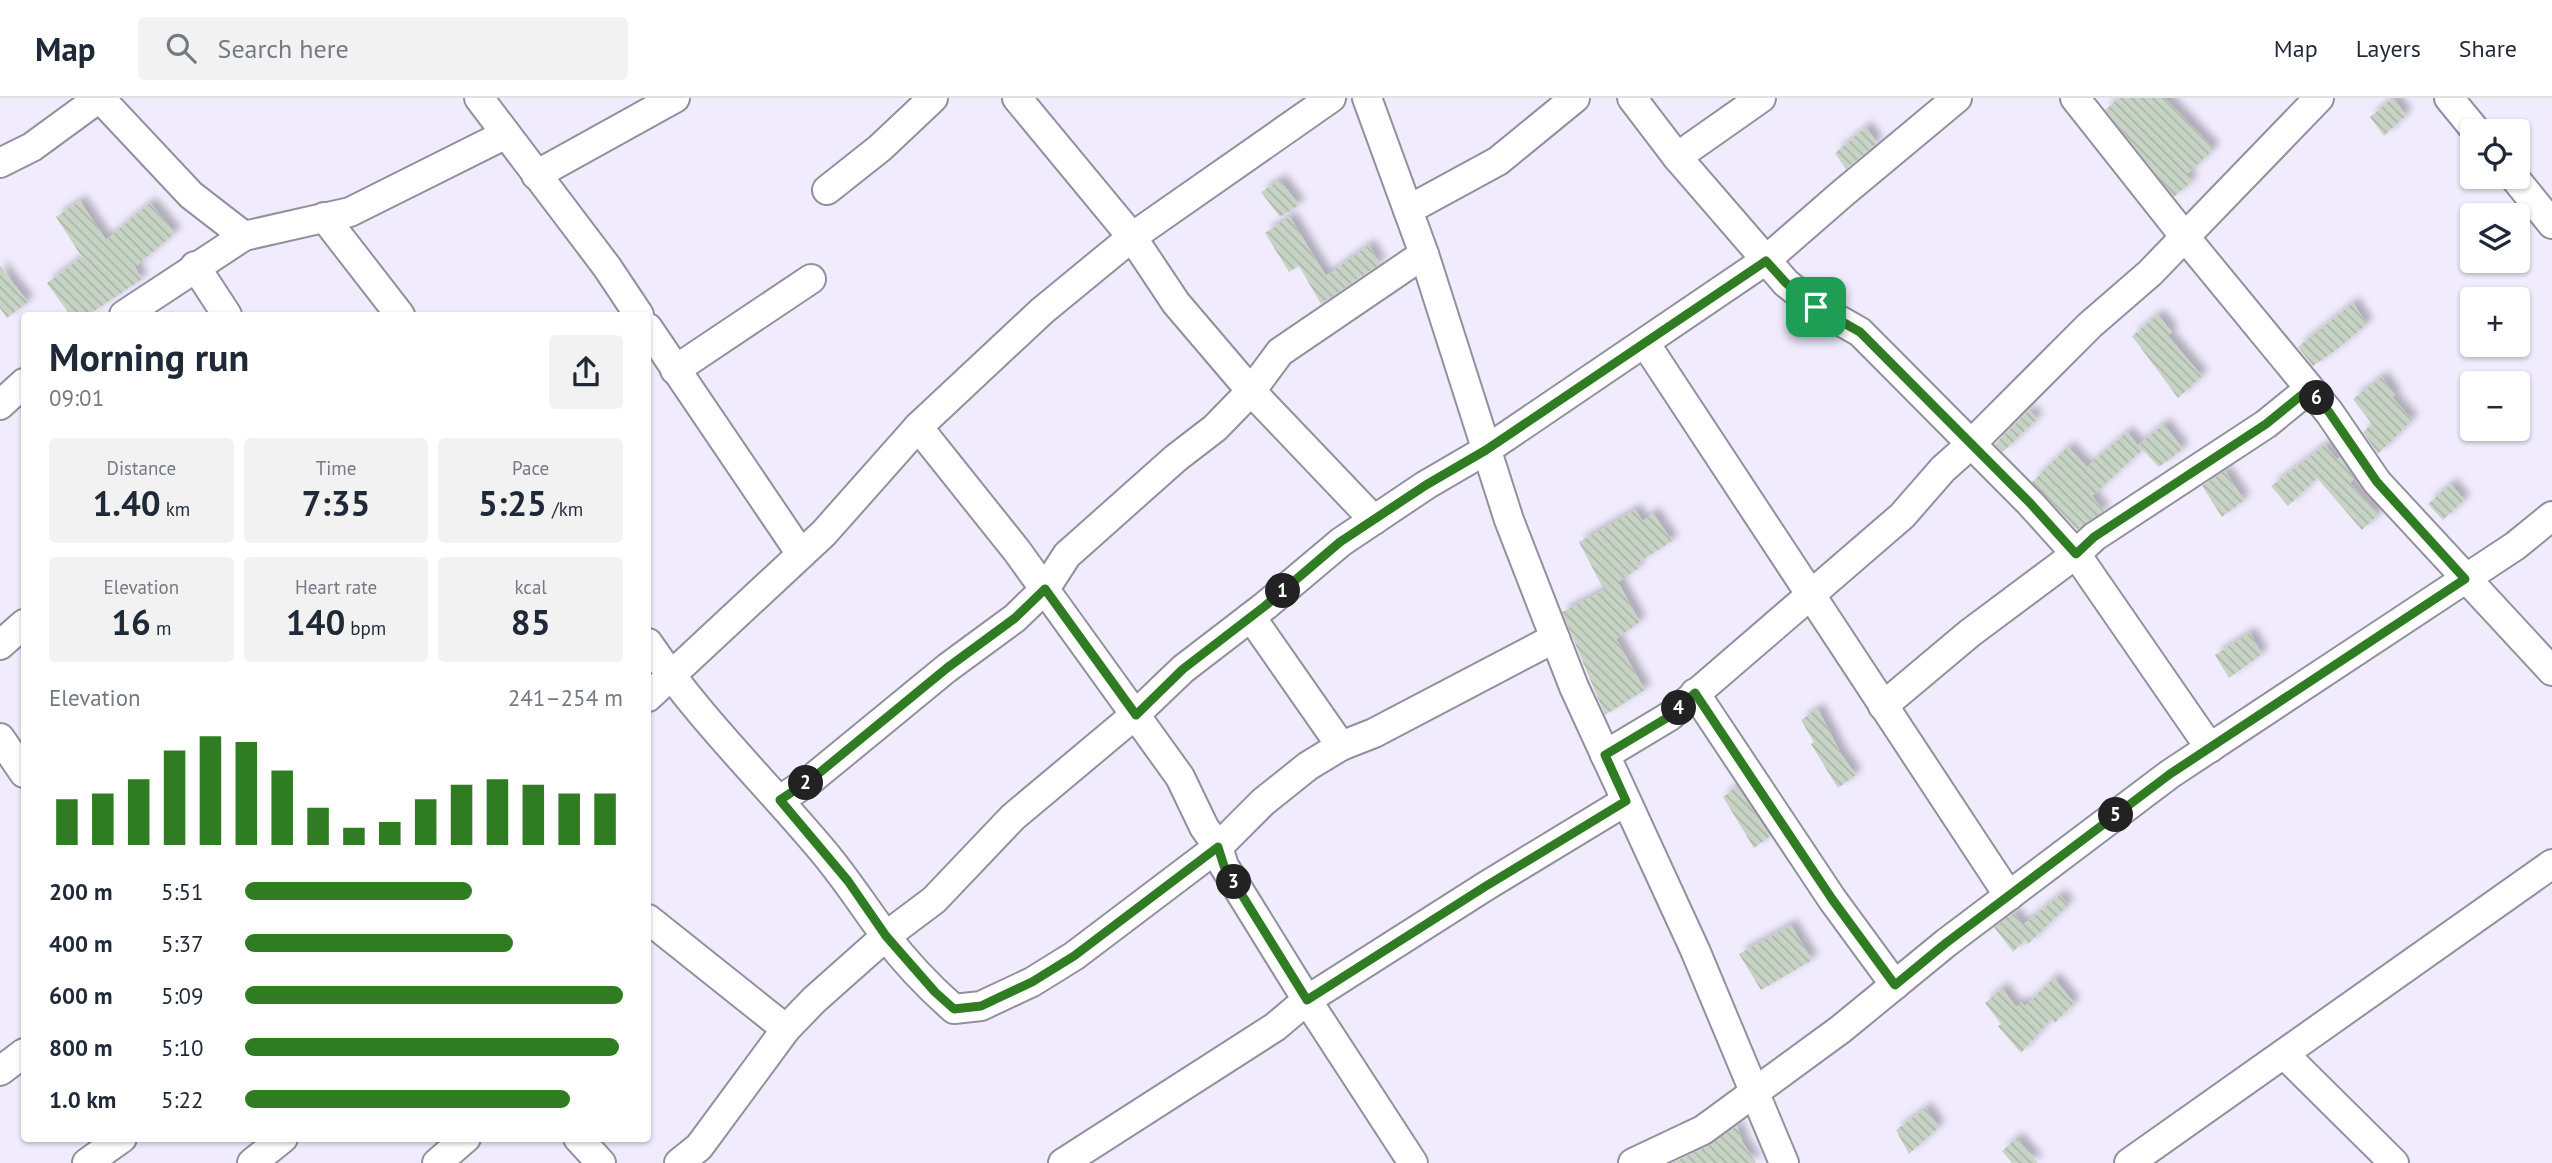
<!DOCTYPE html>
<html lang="en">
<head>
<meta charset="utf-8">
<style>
  :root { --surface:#fff; --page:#f2f2f3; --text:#1f2937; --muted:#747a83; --line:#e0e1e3; --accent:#307c23 }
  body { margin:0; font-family:"PT Sans",sans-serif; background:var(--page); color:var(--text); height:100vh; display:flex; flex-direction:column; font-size:26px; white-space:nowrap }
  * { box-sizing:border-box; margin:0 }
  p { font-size:23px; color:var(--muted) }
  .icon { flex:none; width:38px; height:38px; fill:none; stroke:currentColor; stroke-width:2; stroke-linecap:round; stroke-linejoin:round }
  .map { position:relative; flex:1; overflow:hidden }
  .sheet { position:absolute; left:21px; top:214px; width:630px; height:830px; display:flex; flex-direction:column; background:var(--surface); border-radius:7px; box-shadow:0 2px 5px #0004 }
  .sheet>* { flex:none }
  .fabs { position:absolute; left:2460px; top:21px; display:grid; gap:14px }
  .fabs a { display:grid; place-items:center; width:70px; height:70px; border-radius:7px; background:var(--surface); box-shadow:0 2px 5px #0004; font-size:35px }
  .pin { position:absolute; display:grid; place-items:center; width:60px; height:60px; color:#fff; margin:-30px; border-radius:14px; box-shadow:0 4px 10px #0006 }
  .km { position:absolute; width:35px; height:35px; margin:-18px; border-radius:50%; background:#222; color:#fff; font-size:19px; line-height:35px; text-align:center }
  .round { display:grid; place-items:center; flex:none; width:74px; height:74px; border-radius:7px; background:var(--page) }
  .overview { display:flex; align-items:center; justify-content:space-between; height:119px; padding:0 28px }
  h1 { font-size:38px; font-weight:800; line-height:52px }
  .metrics { display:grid; grid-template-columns:repeat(3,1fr); gap:10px; height:119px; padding:7px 28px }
  .metrics div { display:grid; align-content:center; border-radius:7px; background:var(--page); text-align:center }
  .metrics b { font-size:35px; font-weight:800 }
  .metrics small { font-size:19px; font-weight:400 }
  .metrics p { font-size:19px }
  .chart { height:196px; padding:14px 28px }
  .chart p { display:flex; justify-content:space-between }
  .chart svg { width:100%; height:126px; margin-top:7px; stroke:var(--accent); stroke-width:6 }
  ul { padding:0 28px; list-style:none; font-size:23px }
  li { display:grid; grid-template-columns:112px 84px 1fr; align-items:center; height:52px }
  li i { height:18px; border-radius:9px; background:var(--accent) }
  header { display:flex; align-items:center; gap:42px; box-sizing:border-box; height:98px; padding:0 35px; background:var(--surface); border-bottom:2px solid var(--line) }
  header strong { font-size:33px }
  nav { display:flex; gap:38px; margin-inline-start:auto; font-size:24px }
  .search { width:490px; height:63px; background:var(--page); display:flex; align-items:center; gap:18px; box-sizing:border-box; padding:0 24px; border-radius:7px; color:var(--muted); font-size:26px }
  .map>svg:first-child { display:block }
</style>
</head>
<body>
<header>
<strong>Map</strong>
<div class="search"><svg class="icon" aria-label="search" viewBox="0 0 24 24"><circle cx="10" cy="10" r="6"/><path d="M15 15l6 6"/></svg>Search here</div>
<nav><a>Map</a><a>Layers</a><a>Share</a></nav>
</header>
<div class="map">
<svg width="2552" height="1065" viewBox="0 0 2552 1065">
  <defs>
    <pattern id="building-back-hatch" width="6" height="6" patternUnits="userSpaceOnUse" patternTransform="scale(1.75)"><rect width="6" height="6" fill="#c7d4c5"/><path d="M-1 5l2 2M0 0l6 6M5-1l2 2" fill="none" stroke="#abb6a9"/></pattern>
    <filter id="shadow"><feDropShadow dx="6" dy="-6" stdDeviation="3.5" flood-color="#0004"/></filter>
  </defs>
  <rect width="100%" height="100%" fill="#f0ebfd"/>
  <!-- building -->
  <g fill="url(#building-back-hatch)" filter="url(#shadow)">
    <polygon points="2119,0 2165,0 2214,51 2186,77 2192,83 2174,99 2105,12"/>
    <polygon points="2393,0 2406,17 2384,38 2370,19"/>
    <polygon points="1866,29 1877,45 1846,71 1835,55"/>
    <polygon points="1280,82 1299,107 1280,119 1261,94"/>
    <polygon points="80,103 106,142 150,105 175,135 135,169 142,181 88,217 70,217 47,185 82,159 56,119"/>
    <polygon points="1290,119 1326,178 1369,147 1380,166 1321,206 1299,168 1289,174 1265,135"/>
    <polygon points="0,168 28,204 7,220 0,210"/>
    <polygon points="2353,205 2367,226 2336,252 2313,268 2298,249"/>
    <polygon points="2158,217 2172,234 2168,238 2202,278 2178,300 2132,238"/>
    <polygon points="2382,279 2395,297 2392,299 2412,322 2378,356 2363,334 2372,326 2353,301"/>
    <polygon points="2029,312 2037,321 2003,354 1995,346"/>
    <polygon points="2164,326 2183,351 2159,369 2138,347"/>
    <polygon points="2127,334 2142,352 2092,398 2104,413 2077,432 2032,384 2068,349 2087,369"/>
    <polygon points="2325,347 2337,362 2340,359 2354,380 2350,385 2379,416 2362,432 2317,380 2288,408 2271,388"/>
    <polygon points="2225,373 2244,402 2222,419 2202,388"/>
    <polygon points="2451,386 2464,402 2443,422 2428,406"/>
    <polygon points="1635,412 1643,423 1653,415 1672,443 1636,466 1639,470 1618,484 1640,524 1616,541 1645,592 1605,617 1562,514 1604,492 1579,444"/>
    <polygon points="2250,535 2262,556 2229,580 2215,557"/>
    <polygon points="1818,611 1841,656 1856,677 1838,690 1811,646 1814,644 1801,622"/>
    <polygon points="1737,688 1770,738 1754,750 1723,699"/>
    <polygon points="2060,797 2068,807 2028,846 2025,842 2013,854 1994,829 2014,815 2023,827"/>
    <polygon points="1791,827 1812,862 1761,892 1739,856"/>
    <polygon points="2054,880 2074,905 2055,925 2051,921 2021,955 1998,928 2001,926 1985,905 2002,890 2016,909 2021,904 2025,908"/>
    <polygon points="1926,1010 1939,1029 1909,1056 1896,1032"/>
    <polygon points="1737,1028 1743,1045 1756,1065 1672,1065 1710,1047"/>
    <polygon points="2017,1040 2038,1065 2012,1065 2002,1053"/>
  </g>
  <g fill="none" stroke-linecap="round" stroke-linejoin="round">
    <defs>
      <g id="minor">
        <polyline points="100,0 191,97 244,138 350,114 506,36"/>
        <polyline points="479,0 607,169 639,217"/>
        <polyline points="1017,0 1132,139 1176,205 1251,293 1374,422"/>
        <polyline points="1367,0 1424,156 1509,422 1574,589 1695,852 1784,1065"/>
        <polyline points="1632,0 1677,59 1786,185 1816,209 1860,234 2030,405 2076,456 2210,650"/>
        <polyline points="2075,0 2185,139 2329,314 2377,384 2552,573"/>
        <polyline points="2449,0 2476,33"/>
        <polyline points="1677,59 1761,0"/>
        <polyline points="0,65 32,49 99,0"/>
        <polyline points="536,77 675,0"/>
        <polyline points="2514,79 2552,126"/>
        <polyline points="827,92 880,50 933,0"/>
        <polyline points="1408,112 1498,63 1575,0"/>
        <polyline points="324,119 400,217"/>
        <polyline points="195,168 227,217"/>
        <polyline points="124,217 244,138"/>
        <polyline points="648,230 801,456"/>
        <polyline points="1645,245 2009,798"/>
        <polyline points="675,272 811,181"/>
        <polyline points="0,307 24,285"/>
        <polyline points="918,329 1017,453 1180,679 1204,729 1218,749 1224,768 1307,902 1413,1065"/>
        <polyline points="1251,519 1341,648"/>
        <path d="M648 545C698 619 764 683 822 752 845 779 864 809 885 837 905 864 929 889 954 911L981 908 1032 884 1074 858 1218 749 1263 704 1308 668 1341 648 1374 635 1555 540"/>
        <polyline points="0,547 24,526"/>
        <polyline points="1695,595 1832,801 1895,887"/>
        <polyline points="648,599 824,435 918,329 1042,213 1132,139 1331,0"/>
        <polyline points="1883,608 1970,535 2076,456 2094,439 2266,326 2309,291"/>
        <polyline points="0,640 24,675"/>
        <polyline points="1605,657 1670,618 1902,418 1943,371 1970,347 2090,227 2150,175 2319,0"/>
        <polyline points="780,702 813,680 947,570 1015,520 1045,491 1067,457 1176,360 1215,330 1251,293 1280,254 1424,156"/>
        <polyline points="648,821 786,931"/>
        <polyline points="2284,956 2394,1065"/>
        <polyline points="0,973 24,955"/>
        <polyline points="578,1040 601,1065"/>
        <polyline points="87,1065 122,1040"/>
        <polyline points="252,1065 283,1040"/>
        <polyline points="437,1065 466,1040"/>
        <polyline points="679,1065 699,1049 786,931 814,902 886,838 934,802 1013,719 1136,616 1183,571 1265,508 1341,444 1426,387 1486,352 1766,162 1843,95 1957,0"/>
        <polyline points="1063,1065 1275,929 1307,902 1486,788 1626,703"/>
        <polyline points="1633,1065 1703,1032 1841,931 1946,845 2170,676 2515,448 2552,418"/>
        <polyline points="2129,1065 2552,766"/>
      </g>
    </defs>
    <!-- minor casing -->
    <use href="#minor" stroke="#938f9f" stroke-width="32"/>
    <!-- minor -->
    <use href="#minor" stroke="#fff" stroke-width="28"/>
  </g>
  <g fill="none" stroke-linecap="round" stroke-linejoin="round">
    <defs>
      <polygon id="route" points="1766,163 1786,185 1816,209 1860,234 2030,405 2076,456 2094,439 2266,326 2309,291 2329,314 2377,384 2465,481 2170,676 1946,845 1895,887 1832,801 1695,595 1670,618 1605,657 1626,703 1486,788 1307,902 1224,768 1218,749 1074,858 1032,884 981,908 954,911 935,894 886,838 848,783 780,702 813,680 947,570 1015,520 1045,491 1136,617 1183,571 1265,508 1340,444 1426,387 1486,352"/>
    </defs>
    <!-- route casing -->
    <use href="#route" stroke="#fff" stroke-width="14"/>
    <!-- route -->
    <use href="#route" stroke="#307c23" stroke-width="9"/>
  </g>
</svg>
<div class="fabs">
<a><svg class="icon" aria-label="locate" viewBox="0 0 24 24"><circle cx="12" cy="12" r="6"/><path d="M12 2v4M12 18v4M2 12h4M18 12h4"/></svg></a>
<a><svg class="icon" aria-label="layers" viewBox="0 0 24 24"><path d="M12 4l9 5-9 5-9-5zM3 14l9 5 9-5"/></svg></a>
<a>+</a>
<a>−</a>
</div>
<div class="pin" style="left:1816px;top:209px;background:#1e9e55"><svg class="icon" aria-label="arrive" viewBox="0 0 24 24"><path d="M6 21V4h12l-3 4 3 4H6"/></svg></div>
<b class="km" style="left:1283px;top:493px">1</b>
<b class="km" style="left:806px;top:685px">2</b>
<b class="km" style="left:1234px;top:784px">3</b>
<b class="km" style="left:1679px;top:610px">4</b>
<b class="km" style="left:2116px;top:717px">5</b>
<b class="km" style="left:2317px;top:300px">6</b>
<section class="sheet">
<div class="overview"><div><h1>Morning run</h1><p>09:01</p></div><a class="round"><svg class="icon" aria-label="share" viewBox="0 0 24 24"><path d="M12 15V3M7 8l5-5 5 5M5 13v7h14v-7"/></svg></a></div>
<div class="metrics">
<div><p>Distance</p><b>1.40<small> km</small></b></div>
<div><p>Time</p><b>7:35</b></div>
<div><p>Pace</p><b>5:25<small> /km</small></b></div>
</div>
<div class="metrics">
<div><p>Elevation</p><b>16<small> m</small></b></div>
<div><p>Heart rate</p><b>140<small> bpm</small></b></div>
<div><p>kcal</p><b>85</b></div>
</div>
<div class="chart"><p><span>Elevation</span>241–254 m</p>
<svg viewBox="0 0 160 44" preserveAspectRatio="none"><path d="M5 44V28M15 44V26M25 44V21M35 44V11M45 44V6M55 44V8M65 44V18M75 44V31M85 44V38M95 44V36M105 44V28M115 44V23M125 44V21M135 44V23M145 44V26M155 44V26"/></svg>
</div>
<ul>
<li><b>200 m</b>5:51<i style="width:60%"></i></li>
<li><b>400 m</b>5:37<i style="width:71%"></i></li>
<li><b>600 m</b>5:09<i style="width:100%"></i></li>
<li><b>800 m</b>5:10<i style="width:99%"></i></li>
<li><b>1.0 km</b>5:22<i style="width:86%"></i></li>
</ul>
</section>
</div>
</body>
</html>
